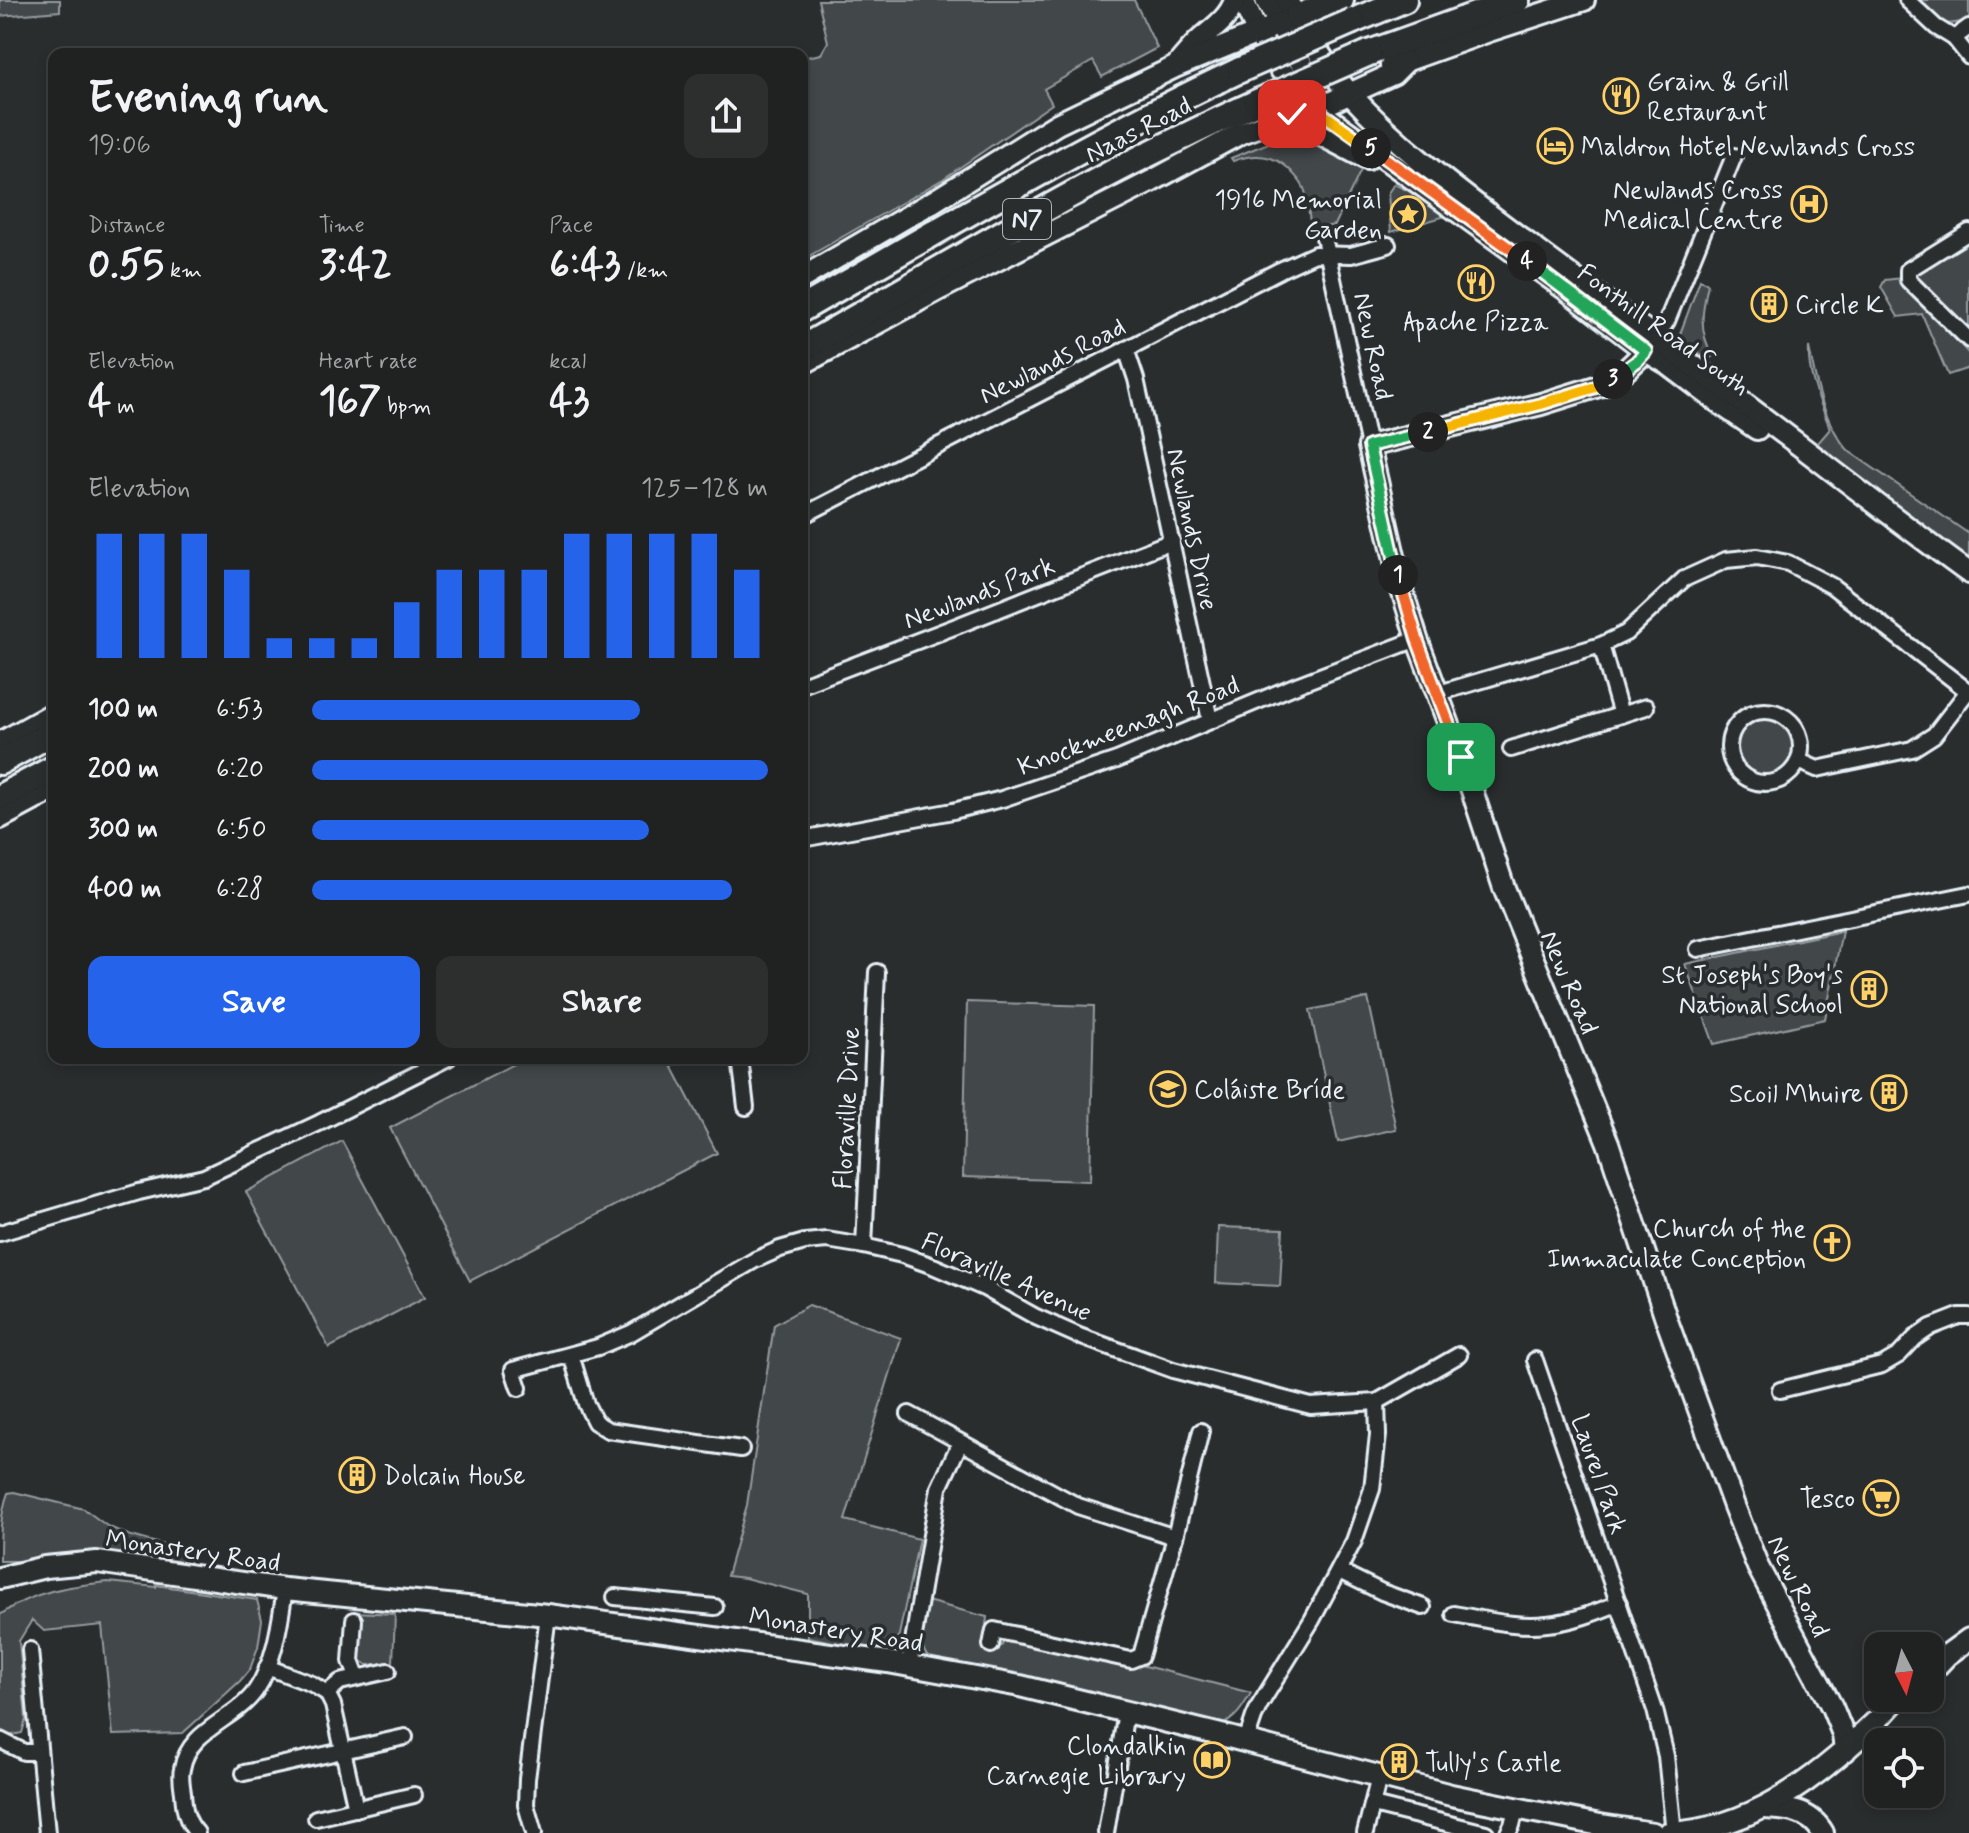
<!DOCTYPE html>
<html lang="en">
<head>
<meta charset="utf-8">
<style>
  :root { --surface:#202222; --page:#2d2f2f; --text:#f1f3f6; --muted:#a2a4a5; --line:#3d3f40; --accent:#2563eb }
  body { margin:0; font-family:Mynerve,sans-serif; background:var(--page); color:var(--text); height:100vh; display:flex; flex-direction:column; font-size:30px; white-space:nowrap }
  * { box-sizing:border-box; margin:0 }
  p { font-size:26px; color:var(--muted) }
  .icon { flex:none; width:44px; height:44px; fill:none; stroke:currentColor; stroke-width:2; stroke-linecap:round; stroke-linejoin:round }
  .map { position:relative; flex:1; overflow:hidden }
  .side { position:absolute; left:48px; top:48px; width:760px; height:1016px; display:flex; flex-direction:column; background:var(--surface); border-radius:16px; box-shadow:0 4px 12px #0003,0 0 0 2px var(--line) }
  .side>* { flex:none }
  .needle { width:52px; rotate:174deg }
  .fabs { position:absolute; left:1864px; top:1632px; display:grid; gap:16px }
  .fabs a { display:grid; place-items:center; width:80px; height:80px; border-radius:16px; background:var(--surface); box-shadow:0 4px 12px #0003,0 0 0 2px var(--line); font-size:40px }
  .pin { position:absolute; display:grid; place-items:center; width:68px; height:68px; color:#fff; margin:-34px; border-radius:16px; box-shadow:0 4px 12px #0006 }
  .km { position:absolute; width:40px; height:40px; margin:-20px; border-radius:50%; background:#222; color:#fff; font-size:22px; line-height:40px; text-align:center }
  .round { display:grid; place-items:center; flex:none; width:84px; height:84px; border-radius:16px; background:var(--page) }
  .head { display:flex; align-items:center; justify-content:space-between; height:136px; padding:0 40px }
  h1 { font-size:44px; font-weight:700; line-height:60px }
  .stats { display:grid; grid-template-columns:repeat(3,1fr); gap:12px; height:136px; padding:8px 40px }
  .stats div { display:grid; align-content:center }
  .stats b { font-size:40px; font-weight:700 }
  .stats small { font-size:22px; font-weight:400 }
  .stats p { font-size:22px }
  .chart { height:224px; padding:16px 40px }
  .chart p { display:flex; justify-content:space-between }
  .chart svg { width:100%; height:144px; margin-top:8px; stroke:var(--accent); stroke-width:6 }
  .primary-button { display:flex; gap:16px; margin-top:auto; padding:16px 40px }
  .primary-button a { flex:1; height:92px; border-radius:16px; background:var(--accent); color:#fff; font-size:32px; font-weight:700; line-height:92px; text-align:center }
  .primary-button a+a { background:var(--page); color:var(--text) }
  ul { padding:0 40px; list-style:none; font-size:26px }
  li { display:grid; grid-template-columns:128px 96px 1fr; align-items:center; height:60px }
  li i { height:20px; border-radius:10px; background:var(--accent) }
  .map>svg:first-child { display:block }
</style>
</head>
<body>
<div class="map">
<svg width="1969" height="1833" viewBox="0 0 1969 1833">
  <rect width="100%" height="100%" fill="#2a2d2e"/>
  <filter id="ink" filterUnits="userSpaceOnUse"><feTurbulence type="fractalNoise" baseFrequency=".0125" numOctaves="2"/><feDisplacementMap in="SourceGraphic" scale="16" xChannelSelector="R" yChannelSelector="G"/><feConvolveMatrix kernelMatrix="1 2 1 2 8 2 1 2 1" color-interpolation-filters="sRGB"/></filter>
  <g filter="url(#ink)">
    <!-- green -->
    <g fill="#424648" stroke="#959ca0" stroke-width="2">
      <polygon points="0,0 60,0 60,11 0,16"/>
      <polygon points="818,0 1134,0 1157,48 1102,77 1093,61 1044,89 1052,104 943,179 802,260 802,58 821,54 828,42"/>
      <path d="M1912 0H1969V19C1939 31 1935 19 1912 0Z"/>
      <path d="M1298 139 1323 147 1361 170 1335 225 1311 229C1309 217 1308 203 1305 191 1303 183 1296 177 1291 171 1274 153 1254 153 1233 161L1231 158 1276 140Z"/>
      <polygon points="1394,184 1411,192 1446,216 1391,232 1388,193"/>
      <polygon points="1969,240 1969,334 1917,284 1917,273"/>
      <polygon points="1902,278 1969,354 1969,368 1948,375 1922,314 1898,317 1881,287 1885,280"/>
      <path d="M1700 280 1708 284C1702 311 1698 331 1713 356L1708 360 1679 337Z"/>
      <path d="M1809 347C1816 383 1824 425 1850 452L1969 534V560L1817 444 1830 429C1821 403 1807 375 1809 347Z"/>
      <circle cx="1766" cy="747" r="28"/>
      <polygon points="1842,931 1825,1019 1714,1044 1685,964"/>
      <polygon points="1368,998 1396,1129 1338,1142 1310,1010"/>
      <polygon points="967,1002 1094,1006 1090,1181 963,1177"/>
      <polygon points="525,1058 668,1058 717,1153 470,1281 390,1128"/>
      <polygon points="342,1141 425,1297 329,1348 246,1192"/>
      <polygon points="1218,1227 1283,1229 1280,1286 1216,1283"/>
      <polygon points="809,1305 901,1338 845,1520 919,1539 899,1635 893,1645 878,1651 808,1637 808,1594 745,1578 727,1576 747,1505 774,1325"/>
      <path d="M14 1492 84 1509 107 1526 128 1535 164 1545 191 1550 189 1569 60 1557 22 1561H0C0 1537 0 1514 8 1493Z"/>
      <path d="M108 1582 156 1587V1585L257 1600 262 1620 258 1647 250 1669 240 1681 183 1733 113 1735 102 1625 44 1631 32 1620 19 1641 26 1719 22 1733 8 1736 0 1732V1615C32 1591 69 1586 108 1582Z"/>
      <path d="M927 1601 987 1617 984 1641 1002 1646 1005 1638 1137 1664 1251 1693C1243 1707 1236 1719 1220 1726L993 1671 930 1659C914 1645 924 1620 927 1601Z"/>
      <polygon points="354,1612 395,1614 393,1662 368,1665 359,1660 361,1617"/>
    </g>
    <g fill="none" stroke-linecap="round" stroke-linejoin="round">
      <defs>
        <g id="street">
          <polyline points="1907,0 1936,27 1954,38 1969,57"/>
          <polyline points="1954,38 1969,27"/>
          <polyline points="1969,232 1908,270 1908,280 1969,340"/>
          <polyline points="1324,237 1369,446"/>
          <polyline points="1651,344 1667,321 1734,156"/>
          <polyline points="1126,349 1136,379 1210,720"/>
          <polyline points="802,516 1280,270 1315,254 1351,255 1388,245"/>
          <polyline points="1601,645 1621,715"/>
          <polyline points="802,685 954,627 1172,541"/>
          <polyline points="1439,693 1601,645 1626,633 1684,579 1726,560 1757,557 1788,563 1832,586 1969,692"/>
          <circle cx="1765" cy="747" r="36"/>
          <polyline points="1511,749 1646,707"/>
          <polyline points="1799,761 1817,769 1912,749 1934,735 1968,691"/>
          <polyline points="802,839 953,811 1002,799 1117,760 1299,684 1417,639"/>
          <polyline points="1698,949 1969,894"/>
          <polyline points="740,1058 746,1107"/>
          <polyline points="0,1233 139,1192 204,1177 319,1123 448,1058"/>
          <polyline points="864,1246 877,972"/>
          <polyline points="571,1355 586,1404 595,1422 608,1430 741,1449"/>
          <polyline points="1535,1360 1655,1710 1666,1756 1674,1833"/>
          <polyline points="519,1388 513,1370 598,1347 631,1333 755,1260 780,1249 805,1242 827,1240 864,1246 902,1255 933,1266 984,1288 1036,1317 1079,1336 1173,1370 1311,1406 1377,1402 1459,1355"/>
          <polyline points="1780,1390 1882,1365 1899,1355 1915,1338 1931,1327 1959,1316 1969,1316"/>
          <polyline points="909,1414 1078,1506 1175,1537"/>
          <polyline points="1339,1571 1382,1592 1423,1607"/>
          <polyline points="615,1597 715,1607"/>
          <path d="M1454 1614C1484 1619 1516 1628 1547 1624 1572 1622 1597 1612 1619 1603"/>
          <polyline points="354,1620 351,1661 357,1677"/>
          <polyline points="991,1645 994,1630 1131,1660 1141,1656 1175,1537 1201,1431"/>
          <polyline points="30,1650 47,1833"/>
          <polyline points="909,1665 939,1488 960,1443"/>
          <polyline points="267,1667 312,1684 327,1693 333,1705 356,1809"/>
          <polyline points="327,1693 340,1682 388,1671"/>
          <polyline points="0,1740 24,1752 39,1752"/>
          <polyline points="1246,1741 1254,1717 1259,1706 1312,1620 1354,1541 1372,1489 1378,1435 1377,1402"/>
          <polyline points="244,1773 405,1737"/>
          <polyline points="1373,1805 1486,1833"/>
          <polyline points="316,1818 414,1795"/>
          <path d="M197 1833C186 1821 184 1809 183 1793 182 1786 180 1776 182 1769 188 1729 236 1720 256 1690 275 1662 280 1622 285 1589"/>
          <polyline points="534,1833 526,1805 527,1779 548,1615"/>
          <polyline points="1106,1833 1126,1712"/>
          <polyline points="1365,1833 1379,1777"/>
          <polyline points="1508,1833 1512,1825 1516,1809"/>
        </g>
        <g id="secondary">
          <path d="M1243 0C1262 47 1280 74 1316 109L1568 291 1646 351 1668 364 1725 407 1757 429"/>
          <polyline points="1266,0 1309,77 1312,91"/>
          <path d="M1286 0C1307 32 1325 67 1351 95 1396 144 1450 185 1503 225 1564 271 1626 316 1688 362 1783 431 1874 504 1969 573"/>
          <path d="M1178 64C1185 56 1192 47 1201 39 1214 28 1230 17 1235 0"/>
          <polyline points="1391,66 1486,32 1584,0"/>
          <polyline points="1272,120 1319,134 1367,159"/>
          <polyline points="802,278 934,201 1057,124 1175,67 1297,17"/>
          <polyline points="1646,351 1627,369 1602,385 1541,404 1369,446 1401,587 1417,639 1461,757 1504,888 1608,1143 1667,1321 1734,1506 1758,1567 1832,1707 1843,1734 1845,1751"/>
          <polyline points="802,364 940,289 1152,181 1241,133 1292,114 1316,109 1393,74 1405,62"/>
          <polyline points="0,743 54,713"/>
          <polyline points="0,818 54,789"/>
          <polyline points="0,1578 45,1567 97,1562 285,1589 548,1615 888,1662 1020,1686 1225,1736 1451,1795 1600,1825 1653,1833"/>
          <polyline points="1930,1673 1947,1655 1969,1639"/>
          <path d="M1764 1808C1788 1809 1810 1810 1823 1833"/>
          <path d="M1668 1833C1749 1830 1817 1779 1872 1725 1881 1717 1889 1707 1898 1698"/>
        </g>
        <g id="highway">
          <polyline points="1297,17 1341,0"/>
          <polyline points="1353,21 1404,0"/>
          <polyline points="1369,53 1517,0"/>
          <path d="M802 309C946 226 1089 141 1240 70"/>
          <path d="M802 348C903 291 1002 231 1104 177 1154 150 1206 126 1257 102"/>
          <polyline points="0,762 54,732"/>
          <polyline points="0,797 54,768"/>
        </g>
      </defs>
      <!-- street casing -->
      <use href="#street" stroke="#e8f1f8" stroke-width="20"/>
      <!-- secondary casing -->
      <use href="#secondary" stroke="#e8f1f8" stroke-width="26"/>
      <!-- highway casing -->
      <use href="#highway" stroke="#e8f1f8" stroke-width="30"/>
      <!-- street -->
      <use href="#street" stroke="#2a2d2e" stroke-width="14"/>
      <!-- secondary -->
      <use href="#secondary" stroke="#2a2d2e" stroke-width="20"/>
      <!-- highway -->
      <use href="#highway" stroke="#2a2d2e" stroke-width="24"/>
      <defs>
        <g id="highway-bridge">
          <polyline points="1240,70 1353,21"/>
          <polyline points="1257,102 1369,53"/>
        </g>
      </defs>
      <!-- highway-bridge casing -->
      <use href="#highway-bridge" stroke="#e8f1f8" stroke-width="30" stroke-linecap="butt"/>
      <!-- highway-bridge -->
      <use href="#highway-bridge" stroke="#2a2d2e" stroke-width="24"/>
    </g>
  </g>
  <g fill="none" stroke-linecap="round" stroke-linejoin="round" filter="url(#ink)">
    <defs>
      <polyline id="split-1" points="1398,575 1417,639 1461,757"/>
      <polyline id="split-2" points="1398,575 1369,446 1428,432"/>
      <polyline id="split-3" points="1428,432 1541,404 1602,385 1613,379"/>
      <polyline id="split-4" points="1527,261 1646,351 1636,362 1613,379"/>
      <polyline id="split-5" points="1371,148 1527,261"/>
      <polyline id="split-6" points="1292,114 1316,109 1371,148"/>
    </defs>
    <!-- split-1 casing -->
    <use href="#split-1" stroke="#fff" stroke-width="16"/>
    <!-- split-2 casing -->
    <use href="#split-2" stroke="#fff" stroke-width="16"/>
    <!-- split-3 casing -->
    <use href="#split-3" stroke="#fff" stroke-width="16"/>
    <!-- split-4 casing -->
    <use href="#split-4" stroke="#fff" stroke-width="16"/>
    <!-- split-5 casing -->
    <use href="#split-5" stroke="#fff" stroke-width="16"/>
    <!-- split-6 casing -->
    <use href="#split-6" stroke="#fff" stroke-width="16"/>
    <!-- split-1 -->
    <use href="#split-1" stroke="#f0652b" stroke-width="10"/>
    <!-- split-2 -->
    <use href="#split-2" stroke="#22a559" stroke-width="10"/>
    <!-- split-3 -->
    <use href="#split-3" stroke="#f5b400" stroke-width="10"/>
    <!-- split-4 -->
    <use href="#split-4" stroke="#22a559" stroke-width="10"/>
    <!-- split-5 -->
    <use href="#split-5" stroke="#f0652b" stroke-width="10"/>
    <!-- split-6 -->
    <use href="#split-6" stroke="#f5b400" stroke-width="10"/>
  </g>
  <!-- icons -->
  <defs>
    <symbol id="restaurant-ring" viewBox="-11 -11 22 22"><circle r="9.5" fill="#2a2d2e" stroke="#ffd166" stroke-width="1.5"/><path d="M-5-6h1v4h1v-4h1v4h1v-4h1v5L-1.5 .5V6h-2V.5L-5-1ZM5-6V6H3V1.5H1.5Q1.5-4 5-6Z" fill="#ffd166"/></symbol>
    <symbol id="hotel-ring" viewBox="-11 -11 22 22"><circle r="9.5" fill="#2a2d2e" stroke="#ffd166" stroke-width="1.5"/><path d="M-6-4.5h1.5V1H6V5H4.5V3h-9V5H-6ZM-4 0a1.8 1.8 0 1 1 3.6 0ZM.5 0V-2.5h3Q6-2.5 6 0Z" fill="#ffd166"/></symbol>
    <symbol id="hospital-ring" viewBox="-11 -11 22 22"><circle r="9.5" fill="#2a2d2e" stroke="#ffd166" stroke-width="1.5"/><path d="M-5-5h3v3.5h4V-5h3V5h-3V1.5h-4V5h-3Z" fill="#ffd166"/></symbol>
    <symbol id="sight-ring" viewBox="-11 -11 22 22"><circle r="9.5" fill="#2a2d2e" stroke="#ffd166" stroke-width="1.5"/><path d="M0-6L1.8-2.2L6-1.7L2.9 1.2L3.7 5.4L0 3.3L-3.7 5.4L-2.9 1.2L-6-1.7L-1.8-2.2Z" fill="#ffd166"/></symbol>
    <symbol id="building-ring" viewBox="-11 -11 22 22"><circle r="9.5" fill="#2a2d2e" stroke="#ffd166" stroke-width="1.5"/><path d="M-4-6H4V6H1V3H-1V6H-4ZM-2.5-4.3h1.7v1.8h-1.7ZM.8-4.3h1.7v1.8H.8ZM-2.5-1h1.7V.8h-1.7ZM.8-1h1.7V.8H.8Z" fill="#ffd166"/></symbol>
    <symbol id="school-ring" viewBox="-11 -11 22 22"><circle r="9.5" fill="#2a2d2e" stroke="#ffd166" stroke-width="1.5"/><path d="M0-5L7-2L0 1L-7-2ZM-4 1L0 2.5L4 1V4Q0 6-4 4Z" fill="#ffd166"/></symbol>
    <symbol id="church-ring" viewBox="-11 -11 22 22"><circle r="9.5" fill="#2a2d2e" stroke="#ffd166" stroke-width="1.5"/><path d="M-1.2-6h2.4v3.5h3.3v2.4h-3.3V6h-2.4V-.1h-3.3v-2.4h3.3Z" fill="#ffd166"/></symbol>
    <symbol id="supermarket-ring" viewBox="-11 -11 22 22"><circle r="9.5" fill="#2a2d2e" stroke="#ffd166" stroke-width="1.5"/><path d="M-6-5.5h2.5l.6 2H6L4.5 2H-2.5L-4.4-4H-6ZM-1.5 3.2a1.3 1.3 0 1 0 .1 0ZM3 3.2a1.3 1.3 0 1 0 .1 0Z" fill="#ffd166"/></symbol>
    <symbol id="library-ring" viewBox="-11 -11 22 22"><circle r="9.5" fill="#2a2d2e" stroke="#ffd166" stroke-width="1.5"/><path d="M-6-4Q-3-5.5-.7-3.5V5Q-3 3-6 4ZM6-4Q3-5.5 .7-3.5V5Q3 3 6 4Z" fill="#ffd166"/></symbol>
  </defs>
  <g fill-rule="evenodd">
    <use href="#restaurant-ring" x="1601" y="76" width="40" height="40"/>
    <use href="#hotel-ring" x="1535" y="126" width="40" height="40"/>
    <use href="#hospital-ring" x="1789" y="184" width="40" height="40"/>
    <use href="#sight-ring" x="1388" y="194" width="40" height="40"/>
    <use href="#restaurant-ring" x="1456" y="263" width="40" height="40"/>
    <use href="#building-ring" x="1749" y="284" width="40" height="40"/>
    <use href="#building-ring" x="1849" y="969" width="40" height="40"/>
    <use href="#school-ring" x="1148" y="1069" width="40" height="40"/>
    <use href="#building-ring" x="1869" y="1073" width="40" height="40"/>
    <use href="#church-ring" x="1812" y="1223" width="40" height="40"/>
    <use href="#building-ring" x="337" y="1455" width="40" height="40"/>
    <use href="#supermarket-ring" x="1861" y="1478" width="40" height="40"/>
    <use href="#library-ring" x="1192" y="1740" width="40" height="40"/>
    <use href="#building-ring" x="1379" y="1742" width="40" height="40"/>
  </g>
  <g text-anchor="middle" stroke-width="7" stroke-linejoin="round" paint-order="stroke">
    <!-- shield labels -->
    <rect fill="#2a2d2e" stroke="#afb6bb" stroke-width="2" x="1003" y="199" width="48" height="40" rx="6"/>
    <g font-size="24" font-weight="bold" fill="#e8f1f8">
      <text x="1027" y="227">N7</text>
    </g>
    <!-- poi labels -->
    <g font-size="26" fill="#e8f1f8" stroke="#2a2d2e" text-anchor="end">
      <text x="1647" y="90" text-anchor="start">Grain &amp; Grill<tspan x="1647" dy="30">Restaurant</tspan></text>
      <text x="1581" y="155" text-anchor="start">Maldron Hotel Newlands Cross</text>
      <text x="1783" y="198">Newlands Cross<tspan x="1783" dy="30">Medical Centre</tspan></text>
      <text x="1382" y="208">1916 Memorial<tspan x="1382" dy="30">Garden</tspan></text>
      <text x="1795" y="313" text-anchor="start">Circle K</text>
      <text x="1476" y="330" text-anchor="middle">Apache Pizza</text>
      <text x="1843" y="983">St Joseph's Boy's<tspan x="1843" dy="30">National School</tspan></text>
      <text x="1194" y="1098" text-anchor="start">Coláiste Bríde</text>
      <text x="1863" y="1102">Scoil Mhuire</text>
      <text x="1806" y="1237">Church of the<tspan x="1806" dy="30">Immaculate Conception</tspan></text>
      <text x="383" y="1484" text-anchor="start">Dolcain House</text>
      <text x="1855" y="1507">Tesco</text>
      <text x="1186" y="1754">Clondalkin<tspan x="1186" dy="30">Carnegie Library</tspan></text>
      <text x="1425" y="1771" text-anchor="start">Tully's Castle</text>
    </g>
    <!-- street labels -->
    <g font-size="26" fill="#e8f1f8" stroke="#2a2d2e">
      <text transform="translate(1138 129) rotate(-27)" y="9">Naas Road</text>
      <text transform="translate(1664 329) rotate(36)" y="9">Fonthill Road South</text>
      <text transform="translate(1374 346) rotate(78)" y="9">New Road</text>
      <text transform="translate(1052 360) rotate(-27)" y="9">Newlands Road</text>
      <text transform="translate(1193 529) rotate(78)" y="9">Newlands Drive</text>
      <text transform="translate(979 592) rotate(-21)" y="9">Newlands Park</text>
      <text transform="translate(1128 725) rotate(-21)" y="9">Knockmeenagh Road</text>
      <text transform="translate(1570 982) rotate(67)" y="9">New Road</text>
      <text transform="translate(846 1108) rotate(-87)" y="9">Floraville Drive</text>
      <text transform="translate(1007 1276) rotate(24)" y="9">Floraville Avenue</text>
      <text transform="translate(1600 1474) rotate(71)" y="9">Laurel Park</text>
      <text transform="translate(193 1550) rotate(8)" y="9">Monastery Road</text>
      <text transform="translate(1799 1586) rotate(64)" y="9">New Road</text>
      <text transform="translate(836 1629) rotate(9)" y="9">Monastery Road</text>
    </g>
  </g>
</svg>
<div class="fabs">
<a><svg class="needle" viewBox="-14 -14 28 28"><path d="M0-13l5 13h-10z" fill="#e53935"/><path d="M0 13l5-13h-10z" fill="#a2a4a5"/></svg></a>
<a><svg class="icon" aria-label="locate" viewBox="0 0 24 24"><circle cx="12" cy="12" r="6"/><path d="M12 2v4M12 18v4M2 12h4M18 12h4"/></svg></a>
</div>
<div class="pin" style="left:1461px;top:757px;background:#1e9e55"><svg class="icon" aria-label="arrive" viewBox="0 0 24 24"><path d="M6 21V4h12l-3 4 3 4H6"/></svg></div>
<div class="pin" style="left:1292px;top:114px;background:#d93025"><svg class="icon" aria-label="check" viewBox="0 0 24 24"><path d="M5 12l5 5 9-10"/></svg></div>
<b class="km" style="left:1398px;top:575px">1</b>
<b class="km" style="left:1428px;top:432px">2</b>
<b class="km" style="left:1613px;top:379px">3</b>
<b class="km" style="left:1527px;top:261px">4</b>
<b class="km" style="left:1371px;top:148px">5</b>
<section class="side">
<div class="head"><div><h1>Evening run</h1><p>19:06</p></div><a class="round"><svg class="icon" aria-label="share" viewBox="0 0 24 24"><path d="M12 15V3M7 8l5-5 5 5M5 13v7h14v-7"/></svg></a></div>
<div class="stats">
<div><p>Distance</p><b>0.55<small> km</small></b></div>
<div><p>Time</p><b>3:42</b></div>
<div><p>Pace</p><b>6:43<small> /km</small></b></div>
</div>
<div class="stats">
<div><p>Elevation</p><b>4<small> m</small></b></div>
<div><p>Heart rate</p><b>167<small> bpm</small></b></div>
<div><p>kcal</p><b>43</b></div>
</div>
<div class="chart"><p><span>Elevation</span>125–128 m</p>
<svg viewBox="0 0 160 44" preserveAspectRatio="none"><path d="M5 44V6M15 44V6M25 44V6M35 44V17M45 44V38M55 44V38M65 44V38M75 44V27M85 44V17M95 44V17M105 44V17M115 44V6M125 44V6M135 44V6M145 44V6M155 44V17"/></svg>
</div>
<ul>
<li><b>100 m</b>6:53<i style="width:72%"></i></li>
<li><b>200 m</b>6:20<i style="width:100%"></i></li>
<li><b>300 m</b>6:50<i style="width:74%"></i></li>
<li><b>400 m</b>6:28<i style="width:92%"></i></li>
</ul>
<div class="primary-button"><a>Save</a><a>Share</a></div>
</section>
</div>
</body>
</html>
